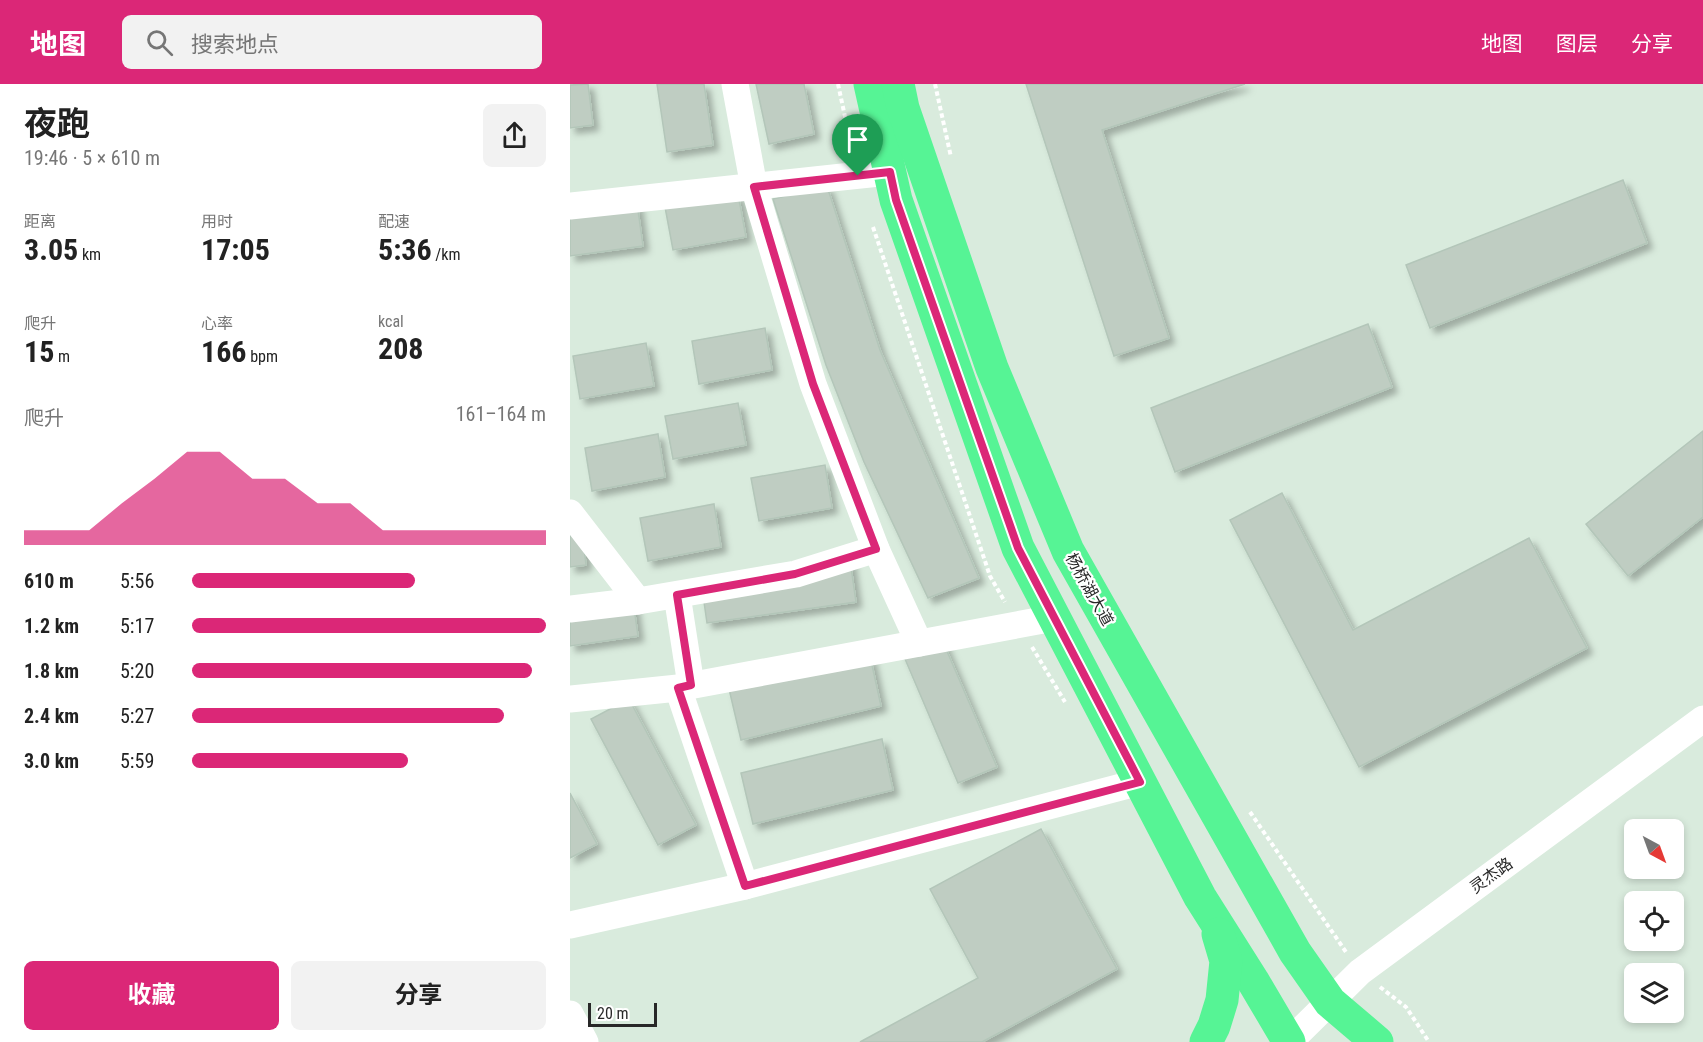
<!DOCTYPE html>
<html lang="zh">
<head>
<meta charset="utf-8">
<style>
  :root { --surface:#fff; --page:#f2f2f2; --text:#222; --muted:#767676; --accent:#db2777 }
  body { margin:0; font-family:"Roboto Condensed","Noto Sans SC",sans-serif; background:var(--page); color:var(--text); height:100vh; display:flex; flex-direction:column; font-size:22px; white-space:nowrap }
  * { box-sizing:border-box; margin:0 }
  p { font-size:20px; color:var(--muted) }
  .icon { flex:none; width:33px; height:33px; fill:none; stroke:currentColor; stroke-width:2; stroke-linecap:round; stroke-linejoin:round }
  .map { position:relative; flex:1; overflow:hidden }
  .sheet { display:flex; flex-direction:column; background:var(--surface); width:570px }
  .sheet>* { flex:none }
  .needle { width:39px; rotate:139deg }
  .tools { position:absolute; left:1054px; top:735px; display:grid; gap:12px }
  .tools a { display:grid; place-items:center; width:60px; height:60px; border-radius:9px; background:var(--surface); box-shadow:0 3px 9px #0003; font-size:30px }
  .scale { position:absolute; left:18px; bottom:15px; width:69px; box-sizing:border-box; padding-left:6px; border:3px solid #282828; border-top:0; font-size:16px; line-height:21px; white-space:nowrap; color:#282828; -webkit-text-stroke:4px #fff; paint-order:stroke }
  .pin { position:absolute; display:grid; place-items:center; width:51px; height:51px; color:#fff; margin:-62px -26px; border-radius:50% 50% 50% 0; rotate:-45deg; box-shadow:0 0 6px #0007 }
  .pin .icon { rotate:45deg }
  .round { display:grid; place-items:center; flex:none; width:63px; height:63px; border-radius:9px; background:var(--page) }
  .overview { display:flex; align-items:center; justify-content:space-between; height:102px; padding:0 24px }
  h1 { font-size:33px; font-weight:700; line-height:45px }
  .stats { display:grid; grid-template-columns:repeat(3,1fr); gap:9px; height:102px; padding:6px 24px }
  .stats div { display:grid; align-content:center }
  .stats b { font-size:30px; font-weight:700 }
  .stats small { font-size:16px; font-weight:400 }
  .stats p { font-size:16px }
  .chart { height:168px; padding:12px 24px }
  .chart p { display:flex; justify-content:space-between }
  .chart svg { width:100%; height:108px; margin-top:6px; fill:var(--accent); opacity:.7 }
  .button { display:flex; gap:12px; margin-top:auto; padding:12px 24px }
  .button a { flex:1; height:69px; border-radius:9px; background:var(--accent); color:#fff; font-size:24px; font-weight:700; line-height:69px; text-align:center }
  .button a+a { background:var(--page); color:var(--text) }
  ul { padding:0 24px; list-style:none; font-size:20px }
  li { display:grid; grid-template-columns:96px 72px 1fr; align-items:center; height:45px }
  li i { height:15px; border-radius:8px; background:var(--accent) }
  header { display:flex; align-items:center; gap:36px; box-sizing:border-box; height:84px; padding:0 30px; background:var(--accent); color:#fff }
  header strong { font-size:28px }
  nav { display:flex; gap:33px; margin-inline-start:auto; font-size:21px }
  .search { width:420px; height:54px; background:var(--page); display:flex; align-items:center; gap:15px; box-sizing:border-box; padding:0 21px; border-radius:9px; color:var(--muted); font-size:22px }
  main { display:flex; flex:1; min-height:0 }
  .map>svg:first-child { display:block }
</style>
</head>
<body>
<header>
<strong>地图</strong>
<div class="search"><svg class="icon" aria-label="search" viewBox="0 0 24 24"><circle cx="10" cy="10" r="6"/><path d="M15 15l6 6"/></svg>搜索地点</div>
<nav><a>地图</a><a>图层</a><a>分享</a></nav>
</header>
<main>
<section class="sheet">
<div class="overview"><div><h1>夜跑</h1><p>19:46 · 5 × 610 m</p></div><a class="round"><svg class="icon" aria-label="share" viewBox="0 0 24 24"><path d="M12 15V3M7 8l5-5 5 5M5 13v7h14v-7"/></svg></a></div>
<div class="stats">
<div><p>距离</p><b>3.05<small> km</small></b></div>
<div><p>用时</p><b>17:05</b></div>
<div><p>配速</p><b>5:36<small> /km</small></b></div>
</div>
<div class="stats">
<div><p>爬升</p><b>15<small> m</small></b></div>
<div><p>心率</p><b>166<small> bpm</small></b></div>
<div><p>kcal</p><b>208</b></div>
</div>
<div class="chart"><p><span>爬升</span>161–164 m</p>
<svg viewBox="0 0 160 44" preserveAspectRatio="none"><path d="M0 44V38L10 38L20 38L30 27L40 17L50 6L60 6L70 17L80 17L90 27L100 27L110 38L120 38L130 38L140 38L150 38L160 38V44z"/></svg>
</div>
<ul>
<li><b>610 m</b>5:56<i style="width:63%"></i></li>
<li><b>1.2 km</b>5:17<i style="width:100%"></i></li>
<li><b>1.8 km</b>5:20<i style="width:96%"></i></li>
<li><b>2.4 km</b>5:27<i style="width:88%"></i></li>
<li><b>3.0 km</b>5:59<i style="width:61%"></i></li>
</ul>
<div class="button"><a>收藏</a><a>分享</a></div>
</section>
<div class="map">
<svg width="1133" height="958" viewBox="0 0 1133 958">
  <defs>
    <filter id="shadow"><feDropShadow dx="5.5" dy="5.5" stdDeviation="3" flood-color="#0004"/></filter>
  </defs>
  <rect width="100%" height="100%" fill="#d9ebdd"/>
  <!-- building -->
  <g fill="#bfcdc2" stroke="#b3c6b9" stroke-width="1.5" filter="url(#shadow)">
    <polygon points="18,0 23,41 0,44 0,1"/>
    <polygon points="87,0 134,0 143,61 97,68"/>
    <polygon points="186,0 234,0 244,50 199,60"/>
    <polygon points="456,0 675,0 532,46 599,254 544,272"/>
    <polygon points="1053,96 1077,159 860,244 836,181"/>
    <polygon points="257,102 310,266 409,494 358,514 294,378 256,281 203,115"/>
    <polygon points="168,110 176,153 103,166 95,123"/>
    <polygon points="67,119 73,162 0,172 0,129"/>
    <polygon points="798,240 822,303 605,388 581,324"/>
    <polygon points="195,244 202,286 129,300 122,257"/>
    <polygon points="76,259 84,302 10,315 3,272"/>
    <polygon points="168,319 176,361 103,375 95,332"/>
    <polygon points="1133,347 1133,433 1058,492 1016,440"/>
    <polygon points="88,350 95,393 22,407 15,364"/>
    <polygon points="255,381 262,424 189,437 181,394"/>
    <polygon points="712,409 783,546 959,454 1017,564 789,683 660,436"/>
    <polygon points="144,420 151,463 78,477 70,434"/>
    <polygon points="11,437 16,481 0,483 0,438"/>
    <polygon points="280,476 286,518 137,539 131,497"/>
    <polygon points="62,510 68,552 0,562 0,519"/>
    <polygon points="370,551 427,683 388,699 332,568"/>
    <polygon points="300,572 311,622 171,656 159,605"/>
    <polygon points="59,615 126,741 88,761 21,635"/>
    <polygon points="312,655 323,706 183,740 171,689"/>
    <polygon points="0,709 27,760 0,774"/>
    <polygon points="471,745 547,885 412,958 290,958 408,894 360,805"/>
  </g>
  <g fill="none" stroke-linecap="round" stroke-linejoin="round">
    <!-- path -->
    <g stroke="#fff" stroke-width="4" stroke-dasharray="4.5 3" stroke-linecap="butt">
      <polyline points="268,0 283,70"/>
      <polyline points="365,0 381,73"/>
      <polyline points="303,143 420,492 435,518"/>
      <polyline points="462,563 495,618"/>
      <polyline points="680,728 776,868"/>
      <polyline points="810,903 836,923 859,958"/>
    </g>
    <!-- minor -->
    <g stroke="#fff" stroke-width="27">
      <polyline points="165,0 184,103 243,300 306,465 349,559"/>
      <polyline points="0,122 319,88"/>
      <polyline points="0,429 68,517"/>
      <polyline points="107,511 121,601"/>
      <polyline points="0,525 68,517 226,490 306,465"/>
      <polyline points="108,604 175,802"/>
      <polyline points="0,615 108,604 484,534"/>
      <polyline points="0,841 175,802 570,698"/>
      <polyline points="0,930 15,958"/>
      <polyline points="719,958 790,888 1133,635"/>
    </g>
    <!-- major -->
    <g stroke="#56f495" stroke-width="33">
      <polyline points="300,0 326,116 448,464 630,813 683,897 719,958"/>
      <polyline points="328,0 333,24 422,284 498,467 725,868 760,918 807,958"/>
      <polyline points="636,958 644,942 652,916 656,877 648,850"/>
    </g>
  </g>
  <g fill="none" stroke-linecap="round" stroke-linejoin="round">
    <defs>
      <polygon id="route" points="320,88 326,116 448,464 570,698 175,802 108,604 121,601 107,511 225,490 306,465 243,300 184,103"/>
    </defs>
    <!-- route casing -->
    <use href="#route" stroke="#fff" stroke-width="12"/>
    <!-- route -->
    <use href="#route" stroke="#db2777" stroke-width="8"/>
  </g>
  <g text-anchor="middle" stroke-width="4.5" stroke-linejoin="round" paint-order="stroke">
    <!-- street labels -->
    <g font-size="16" fill="#282828" stroke="#fff">
      <text transform="translate(520 505) rotate(61)" y="6">杨桥湖大道</text>
      <text transform="translate(921 791) rotate(-36)" y="6">灵杰路</text>
    </g>
  </g>
</svg>
<div class="tools">
<a><svg class="needle" viewBox="-14 -14 28 28"><path d="M0-13l5 13h-10z" fill="#e53935"/><path d="M0 13l5-13h-10z" fill="#767676"/></svg></a>
<a><svg class="icon" aria-label="locate" viewBox="0 0 24 24"><circle cx="12" cy="12" r="6"/><path d="M12 2v4M12 18v4M2 12h4M18 12h4"/></svg></a>
<a><svg class="icon" aria-label="layers" viewBox="0 0 24 24"><path d="M12 4l9 5-9 5-9-5zM3 14l9 5 9-5"/></svg></a>
</div>
<div class="scale">20 m</div>
<div class="pin" style="left:288px;top:92px;background:#1e9e55"><svg class="icon" aria-label="arrive" viewBox="0 0 24 24"><path d="M6 21V4h12l-3 4 3 4H6"/></svg></div>
</div>
</main>
</body>
</html>
